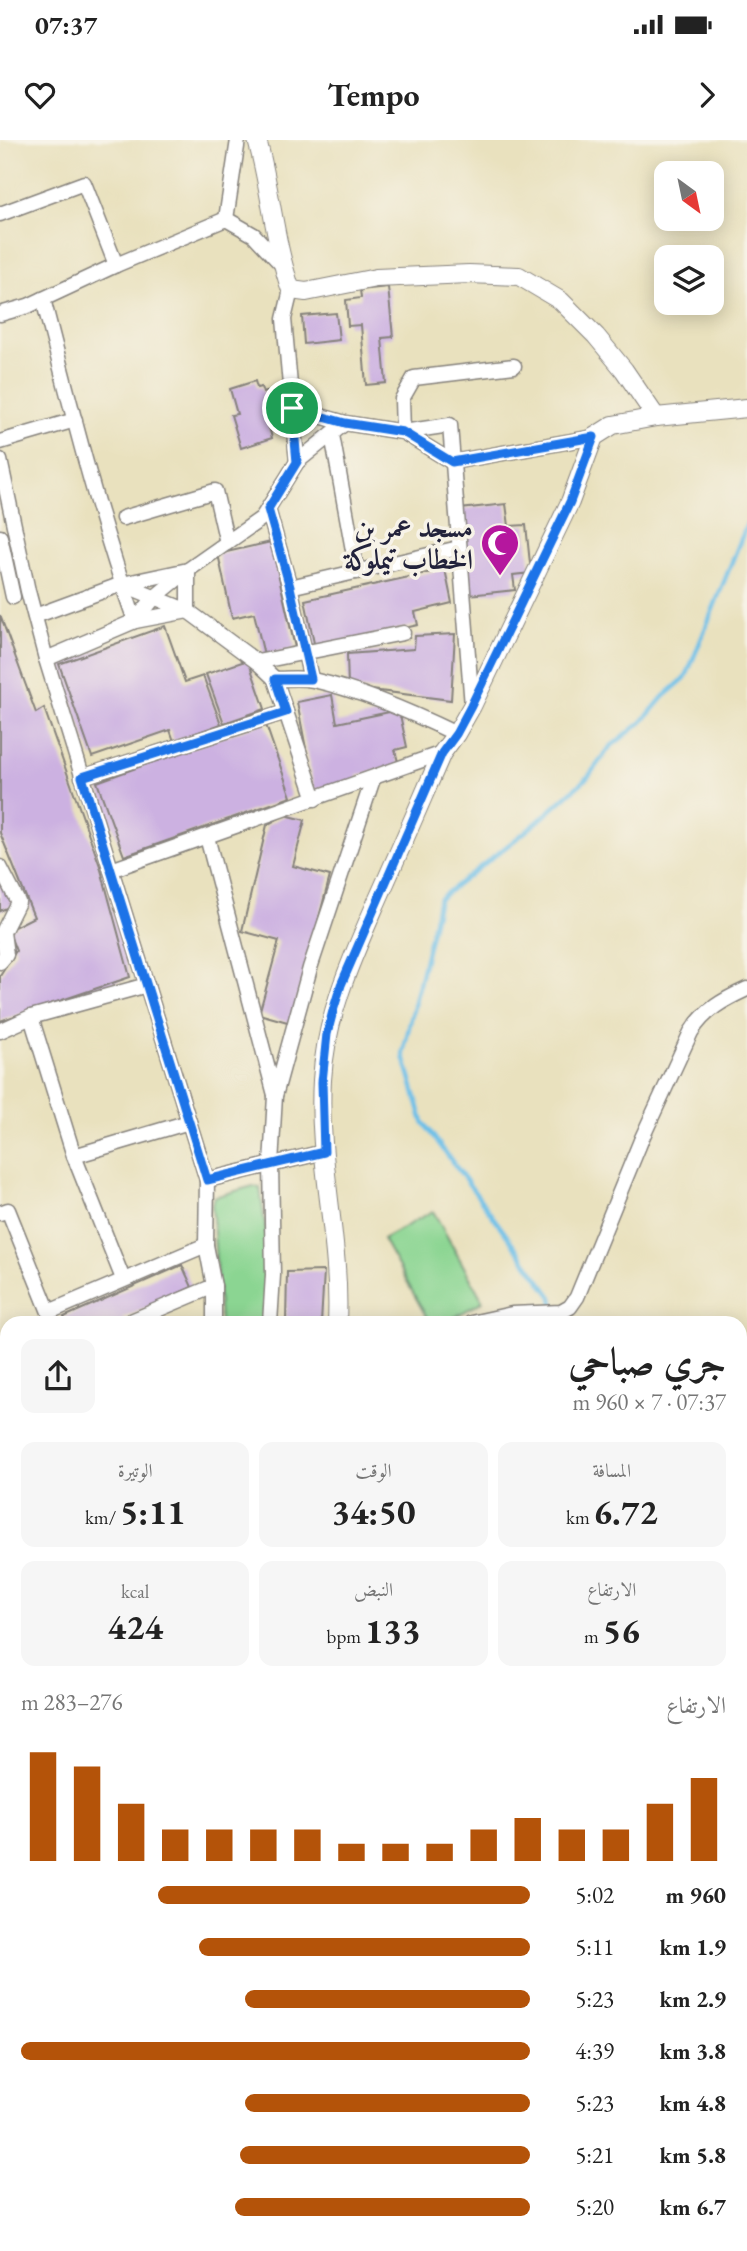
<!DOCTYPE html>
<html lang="ar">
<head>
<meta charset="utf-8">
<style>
  :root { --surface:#fff; --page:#f6f6f6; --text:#222; --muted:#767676; --accent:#b45309 }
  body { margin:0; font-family:"EB Garamond",Amiri,serif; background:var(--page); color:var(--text); direction:rtl; height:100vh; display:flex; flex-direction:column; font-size:26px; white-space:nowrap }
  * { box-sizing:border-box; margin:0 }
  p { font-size:23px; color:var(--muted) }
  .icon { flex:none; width:38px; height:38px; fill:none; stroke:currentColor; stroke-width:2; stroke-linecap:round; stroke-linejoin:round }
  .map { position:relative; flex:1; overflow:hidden; direction:ltr }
  .drawer { position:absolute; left:0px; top:1176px; width:747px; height:936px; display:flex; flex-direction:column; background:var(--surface); border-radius:21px 21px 0 0; box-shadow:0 4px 18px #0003; direction:rtl }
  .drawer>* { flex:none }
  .needle { width:46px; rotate:147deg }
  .buttons { position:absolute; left:654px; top:21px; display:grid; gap:14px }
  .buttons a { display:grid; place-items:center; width:70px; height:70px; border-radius:14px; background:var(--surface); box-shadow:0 4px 18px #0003; font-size:35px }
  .pin { position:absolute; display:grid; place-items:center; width:60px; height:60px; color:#fff; margin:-30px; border:4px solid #fff; border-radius:50%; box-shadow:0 2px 7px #0007 }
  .round { display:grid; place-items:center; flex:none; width:74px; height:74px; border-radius:14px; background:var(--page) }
  .headline { display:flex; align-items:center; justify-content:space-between; height:119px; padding:0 21px }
  h1 { font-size:38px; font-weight:700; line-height:52px }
  .figures { display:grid; grid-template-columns:repeat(3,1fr); gap:10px; height:119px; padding:7px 21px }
  .figures div { display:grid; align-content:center; border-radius:14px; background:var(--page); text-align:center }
  .figures b { font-size:35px; font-weight:700 }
  .figures small { font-size:19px; font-weight:400 }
  .figures p { font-size:19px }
  .chart { height:196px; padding:14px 21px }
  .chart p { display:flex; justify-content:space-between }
  .chart svg { width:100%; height:126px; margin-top:7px; stroke:var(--accent); stroke-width:6 }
  ul { padding:0 21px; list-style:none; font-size:23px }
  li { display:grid; grid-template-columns:112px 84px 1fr; align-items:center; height:52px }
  li i { height:18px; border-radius:9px; background:var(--accent) }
  .status { display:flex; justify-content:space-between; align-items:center; height:49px; padding:0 35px; background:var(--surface); direction:ltr }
  .status svg { height:19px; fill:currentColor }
  header { display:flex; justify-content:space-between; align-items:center; height:91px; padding:0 21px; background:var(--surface); font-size:32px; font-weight:700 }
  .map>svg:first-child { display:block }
</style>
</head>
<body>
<div class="status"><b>07:37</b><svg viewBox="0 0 49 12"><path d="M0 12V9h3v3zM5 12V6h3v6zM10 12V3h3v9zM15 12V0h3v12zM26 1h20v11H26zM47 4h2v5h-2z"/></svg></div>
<header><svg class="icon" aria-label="forward" viewBox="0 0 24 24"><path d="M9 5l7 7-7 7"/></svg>Tempo<svg class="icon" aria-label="heart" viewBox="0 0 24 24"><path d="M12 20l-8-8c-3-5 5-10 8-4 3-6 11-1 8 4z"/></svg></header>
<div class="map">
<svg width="747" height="2111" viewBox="0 0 747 2111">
  <rect width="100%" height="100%" fill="#f7f3e8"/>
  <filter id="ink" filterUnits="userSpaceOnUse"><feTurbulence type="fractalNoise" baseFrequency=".0143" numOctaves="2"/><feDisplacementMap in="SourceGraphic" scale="14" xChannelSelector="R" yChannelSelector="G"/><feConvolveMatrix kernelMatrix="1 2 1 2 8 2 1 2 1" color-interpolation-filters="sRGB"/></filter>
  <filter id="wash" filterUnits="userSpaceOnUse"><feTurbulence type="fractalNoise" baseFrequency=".00686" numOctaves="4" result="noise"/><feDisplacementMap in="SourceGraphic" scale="28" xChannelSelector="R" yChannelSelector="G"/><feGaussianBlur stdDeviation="1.57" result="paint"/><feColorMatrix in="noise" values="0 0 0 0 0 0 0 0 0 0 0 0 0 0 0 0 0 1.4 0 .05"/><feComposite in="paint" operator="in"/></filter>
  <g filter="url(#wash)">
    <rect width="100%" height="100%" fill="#e9e1be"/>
    <!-- green -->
    <g fill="#8bd592" stroke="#567c66" stroke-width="2">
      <polygon points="253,1046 260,1048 267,1099 266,1183 220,1183 212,1064 214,1057"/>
      <polygon points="433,1071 483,1161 444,1183 430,1183 383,1099"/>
    </g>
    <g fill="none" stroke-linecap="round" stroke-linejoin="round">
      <!-- stream -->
      <polyline stroke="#6cbfe8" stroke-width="4.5" points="556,1183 552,1157 423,982 403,913 439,759 534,685 588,637 610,607 642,582 663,557 686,537 747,384"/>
    </g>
    <g id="blocks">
      <!-- building -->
      <g fill="#ccb1e1">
        <polygon points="388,147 393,197 382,198 386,243 366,245 361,185 348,186 346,160 361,158 360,150"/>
        <polygon points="336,173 339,200 304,204 302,176"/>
        <polygon points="255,241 257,248 261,247 263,253 270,251 273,262 263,265 272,298 241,308 231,275 237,274 230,249"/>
        <polygon points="506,364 509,386 526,385 531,433 513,435 515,450 469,455 460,369"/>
        <polygon points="271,402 295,508 264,515 254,473 232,478 218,414"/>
        <polygon points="445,429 452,463 415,472 418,485 315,508 305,460"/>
        <polygon points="0,475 36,573 44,568 100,726 130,837 0,881 0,836 16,811 8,790 34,777 0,693"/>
        <polygon points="165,486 185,542 203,536 221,584 174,601 170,590 92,617 59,524"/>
        <polygon points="455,494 451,560 348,547 347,514 414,509 415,496"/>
        <polygon points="248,520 265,569 224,583 206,534"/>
        <polygon points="332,555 337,583 399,570 407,607 395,610 399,626 357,635 358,641 314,650 297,562"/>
        <polygon points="265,582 291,657 124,716 97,642"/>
        <polygon points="285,675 305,680 293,726 330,736 291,883 259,874 279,801 242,791 267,685"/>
        <polygon points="0,736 13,765 0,771"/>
        <polygon points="182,1125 192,1147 123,1178 126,1183 67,1183 64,1177"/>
        <polygon points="324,1131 321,1183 286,1183 287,1132"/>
        <polygon points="0,2039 7,2042 7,2064 0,2061"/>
        <polygon points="9,2105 18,2106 42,2105 39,2111 7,2111"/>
      </g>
    </g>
  </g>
  <g filter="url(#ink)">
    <use href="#blocks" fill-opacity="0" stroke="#86827c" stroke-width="2"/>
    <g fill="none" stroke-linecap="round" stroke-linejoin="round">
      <defs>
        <g id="minor">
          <polyline points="0,74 84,43 116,125"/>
          <polyline points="226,79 238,0"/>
          <polyline points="291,150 284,179 297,322"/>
          <path d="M43 159C71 267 98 377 135 481L188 471V430L122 444"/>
          <polyline points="0,174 28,166 116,125 226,79 254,95 283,126"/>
          <polyline points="292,268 345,283 403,292 452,322 594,297"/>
          <polyline points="332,295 357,432"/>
          <polyline points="0,302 75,280"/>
          <polyline points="0,320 28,451 46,519 207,1040 206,1105 214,1146 214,1183"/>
          <polyline points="268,369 290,447 311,539"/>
          <polyline points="123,378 215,351 227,403"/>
          <polyline points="0,397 13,457"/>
          <polyline points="290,447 459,408"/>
          <polyline points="35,476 122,444 188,471 257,522 275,539 315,659"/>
          <polyline points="46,519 135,481 154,458 188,430 262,378 297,322 345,283"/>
          <polyline points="257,522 403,493"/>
          <path d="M275 539C288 539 301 537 313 540 363 551 411 572 456 594"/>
          <polyline points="472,566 450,285 403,292 402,259 414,238 514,226"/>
          <polyline points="82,637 286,572"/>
          <polyline points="207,697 275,955"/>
          <polyline points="0,727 18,762 3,792 6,815 0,822"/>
          <polyline points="111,730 442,613"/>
          <polyline points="31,877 74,1016 189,982"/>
          <polyline points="0,891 31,877 147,845"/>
          <polyline points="74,1016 123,1139"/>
          <polyline points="207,1040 324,1012"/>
          <polyline points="0,1073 8,1070 49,1172 206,1105"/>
          <polyline points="131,1183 131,1181 214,1146"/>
          <polyline points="270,1183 273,1135 271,1024 275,956 310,828 373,639"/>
          <path d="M471 1183 512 1174 561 1172 570 1167 577 1157 642 998 691 892C705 870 723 860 747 849"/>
        </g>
        <g id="tertiary">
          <path d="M257 0C271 49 274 102 291 150L306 152 376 138 469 134 519 136 561 161 596 196 624 230 656 277"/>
          <path d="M337 1183C341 1101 317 1021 322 940 326 874 352 818 378 759 400 710 421 661 442 613L456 594 472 566 570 362 594 297 613 285 656 277 747 268"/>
          <polyline points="0,1913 7,1899"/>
        </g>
      </defs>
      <!-- minor casing -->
      <use href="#minor" stroke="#86827c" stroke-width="17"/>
      <!-- tertiary casing -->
      <use href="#tertiary" stroke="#86827c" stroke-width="20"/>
      <!-- minor -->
      <use href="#minor" stroke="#fff" stroke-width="14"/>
      <!-- tertiary -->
      <use href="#tertiary" stroke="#fff" stroke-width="18"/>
    </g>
  </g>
  <g fill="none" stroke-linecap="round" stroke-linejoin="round" filter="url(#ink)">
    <defs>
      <polygon id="route" points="292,268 345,283 403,292 452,322 594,297 570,362 471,566 456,594 442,613 341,845 333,871 327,894 322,942 324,1012 207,1040 82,637 286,572 275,539 311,539 290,447 268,369 297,322"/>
    </defs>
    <!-- route casing -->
    <use href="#route" stroke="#fff" stroke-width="14"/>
    <!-- route -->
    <use href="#route" stroke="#1a73e8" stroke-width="9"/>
  </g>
  <!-- icons -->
  <defs>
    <symbol id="mosque-pin" viewBox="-11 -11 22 30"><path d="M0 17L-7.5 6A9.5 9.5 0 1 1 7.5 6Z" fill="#b5179e" stroke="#f7f3e8"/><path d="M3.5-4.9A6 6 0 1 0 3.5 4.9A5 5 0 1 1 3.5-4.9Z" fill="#fff"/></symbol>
  </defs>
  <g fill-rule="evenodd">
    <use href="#mosque-pin" x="478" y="381" width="44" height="60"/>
  </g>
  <g text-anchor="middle" stroke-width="7" stroke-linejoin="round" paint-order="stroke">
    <!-- poi labels -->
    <g font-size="28" font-weight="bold" fill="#22223b" stroke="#f7f3e8" text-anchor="end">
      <text x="473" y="397">مسجد عمر بن<tspan x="473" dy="32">الخطاب تيملوكة</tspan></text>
    </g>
  </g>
</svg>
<div class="buttons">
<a><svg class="needle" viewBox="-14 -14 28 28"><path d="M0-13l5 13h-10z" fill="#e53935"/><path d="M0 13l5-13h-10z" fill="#767676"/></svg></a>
<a><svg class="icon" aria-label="layers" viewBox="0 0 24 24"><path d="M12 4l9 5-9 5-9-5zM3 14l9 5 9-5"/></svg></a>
</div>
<div class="pin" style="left:292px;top:268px;background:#1e9e55"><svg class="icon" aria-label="arrive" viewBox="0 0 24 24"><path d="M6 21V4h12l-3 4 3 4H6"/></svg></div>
<section class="drawer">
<div class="headline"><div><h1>جري صباحي</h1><p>07:37 · 7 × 960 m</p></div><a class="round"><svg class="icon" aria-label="share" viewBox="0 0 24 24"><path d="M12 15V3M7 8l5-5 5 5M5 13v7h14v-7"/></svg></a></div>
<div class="figures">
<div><p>المسافة</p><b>6.72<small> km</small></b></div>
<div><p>الوقت</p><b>34:50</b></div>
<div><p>الوتيرة</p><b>5:11<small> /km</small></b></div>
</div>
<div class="figures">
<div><p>الارتفاع</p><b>56<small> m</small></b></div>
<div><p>النبض</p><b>133<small> bpm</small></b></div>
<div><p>kcal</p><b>424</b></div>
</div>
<div class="chart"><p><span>الارتفاع</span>276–283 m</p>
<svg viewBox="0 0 160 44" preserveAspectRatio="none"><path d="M5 44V6M15 44V11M25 44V24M35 44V33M45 44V33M55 44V33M65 44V33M75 44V38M85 44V38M95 44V38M105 44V33M115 44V29M125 44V33M135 44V33M145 44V24M155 44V15"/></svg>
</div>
<ul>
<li><b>960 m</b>5:02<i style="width:73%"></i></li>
<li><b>1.9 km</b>5:11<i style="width:65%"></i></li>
<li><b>2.9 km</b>5:23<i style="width:56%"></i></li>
<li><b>3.8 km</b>4:39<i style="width:100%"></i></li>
<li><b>4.8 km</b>5:23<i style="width:56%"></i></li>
<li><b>5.8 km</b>5:21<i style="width:57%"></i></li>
<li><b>6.7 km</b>5:20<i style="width:58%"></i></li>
</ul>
</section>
</div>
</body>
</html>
